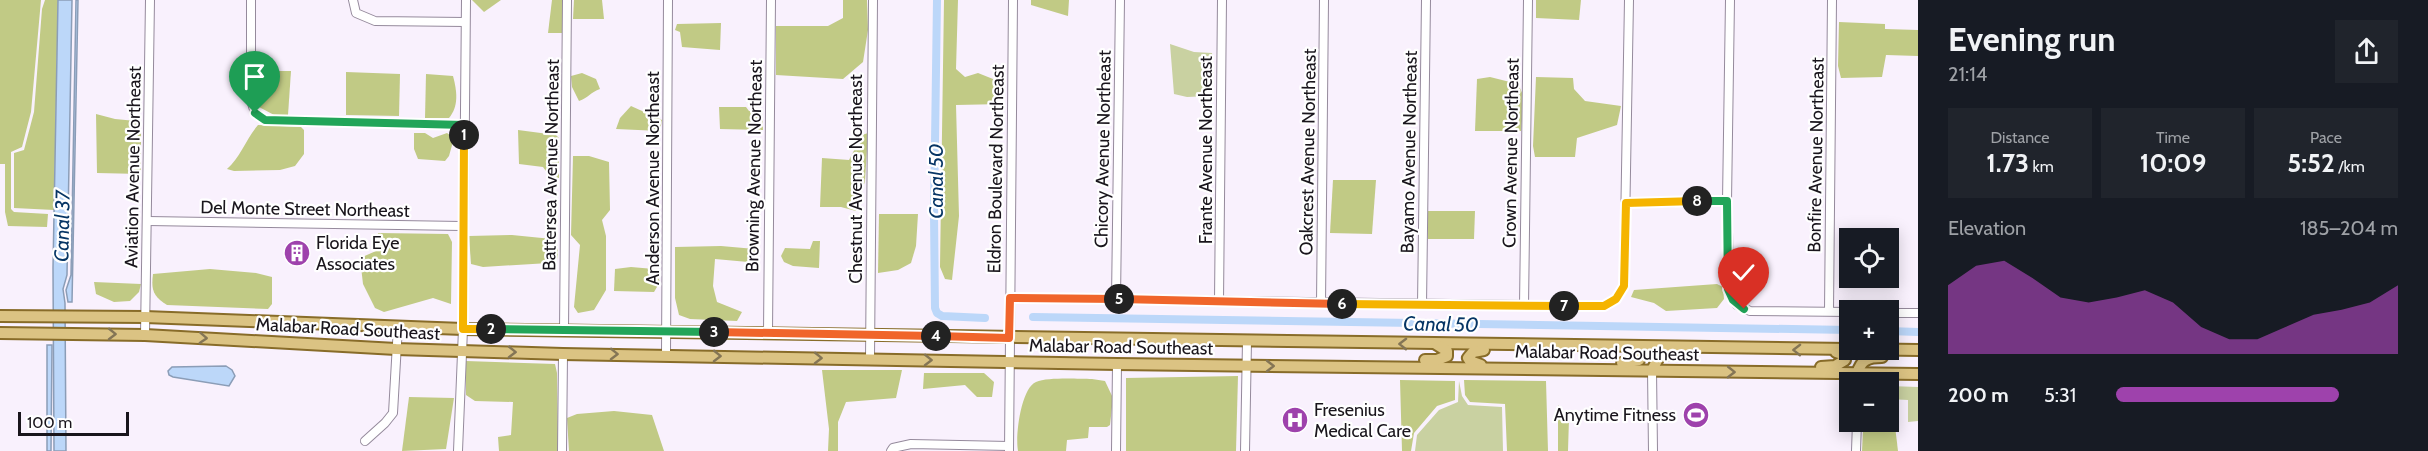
<!DOCTYPE html>
<html lang="en">
<head>
<meta charset="utf-8">
<style>
  :root { --surface:#171b24; --page:#20242c; --text:#f1f3f6; --muted:#9ea1a6; --accent:#9e42ac }
  body { margin:0; font-family:Cabin,sans-serif; background:var(--page); color:var(--text); height:100vh; display:flex; flex-direction:column; font-size:22px; white-space:nowrap }
  * { box-sizing:border-box; margin:0 }
  p { font-size:20px; color:var(--muted) }
  .icon { flex:none; width:33px; height:33px; fill:none; stroke:currentColor; stroke-width:2; stroke-linecap:round; stroke-linejoin:round }
  .map { position:relative; flex:1; overflow:hidden }
  .drawer { display:flex; flex-direction:column; background:var(--surface); width:510px }
  .drawer>* { flex:none }
  .buttons { position:absolute; left:1839px; top:228px; display:grid; gap:12px }
  .buttons a { display:grid; place-items:center; width:60px; height:60px; border-radius:0px; background:var(--surface); box-shadow:0 3px 15px #0003; font-size:30px }
  .scale { position:absolute; left:18px; bottom:15px; width:111px; box-sizing:border-box; padding-left:6px; border:3px solid #19151c; border-top:0; font-size:16px; line-height:21px; white-space:nowrap; color:#19151c; -webkit-text-stroke:4px #fff; paint-order:stroke }
  .pin { position:absolute; display:grid; place-items:center; width:51px; height:51px; color:#fff; margin:-62px -26px; border-radius:50% 50% 50% 0; rotate:-45deg; box-shadow:0 0 6px #0007 }
  .pin .icon { rotate:45deg }
  .km { position:absolute; width:30px; height:30px; margin:-15px; border-radius:50%; background:#222; color:#fff; font-size:16px; line-height:30px; text-align:center }
  .round { display:grid; place-items:center; flex:none; width:63px; height:63px; border-radius:0px; background:var(--page) }
  .headline { display:flex; align-items:center; justify-content:space-between; height:102px; padding:0 30px }
  h1 { font-size:33px; font-weight:700; line-height:45px }
  .metrics { display:grid; grid-template-columns:repeat(3,1fr); gap:9px; height:102px; padding:6px 30px }
  .metrics div { display:grid; align-content:center; border-radius:0px; background:var(--page); text-align:center }
  .metrics b { font-size:26px; font-weight:700 }
  .metrics small { font-size:16px; font-weight:400 }
  .metrics p { font-size:16px }
  .chart { height:168px; padding:12px 30px }
  .chart p { display:flex; justify-content:space-between }
  .chart svg { width:100%; height:108px; margin-top:6px; fill:var(--accent); opacity:.7 }
  ul { padding:0 30px; list-style:none; font-size:20px }
  li { display:grid; grid-template-columns:96px 72px 1fr; align-items:center; height:45px }
  li i { height:15px; border-radius:8px; background:var(--accent) }
  main { display:flex; flex:1; min-height:0 }
  .map>svg:first-child { display:block }
</style>
</head>
<body>
<main>
<div class="map">
<svg width="1918" height="451" viewBox="0 0 1918 451">
  <rect width="100%" height="100%" fill="#f9f1fd"/>
  <!-- green -->
  <g fill="#c9d1a1">
    <polygon points="1170,44 1194,52 1212,53 1214,71 1211,96 1187,97 1174,94"/>
    <polygon points="1459,381 1462,396 1468,405 1502,407 1503,451 1415,451 1417,435 1439,410 1458,402"/>
    <polygon points="1889,386 1918,387 1918,421 1908,422 1908,400 1889,399"/>
  </g>
  <!-- forest -->
  <g fill="#c1ca85">
    <polygon points="0,0 41,0 31,112 22,147 11,152 11,209 14,212 48,214 47,227 8,226 5,212 5,164 0,164"/>
    <polygon points="45,0 58,0 54,210 14,208 14,153 24,150 34,112 42,9"/>
    <polygon points="472,0 501,0 484,12"/>
    <polygon points="552,0 564,0 563,33 548,33"/>
    <polygon points="574,0 602,0 604,19 573,19"/>
    <polygon points="843,0 867,0 868,30 863,62 843,79 776,75 776,26 828,26 843,18"/>
    <polygon points="944,0 958,0 956,69 965,77 978,73 998,81 1003,104 956,105 959,216 952,280 945,279 940,267"/>
    <polygon points="1031,0 1069,0 1068,16 1031,5"/>
    <polygon points="1536,0 1581,0 1579,20 1536,18"/>
    <polygon points="1839,22 1885,24 1885,29 1918,30 1918,56 1886,55 1882,77 1841,78 1838,66"/>
    <polygon points="721,23 720,50 682,47 680,32 675,30 677,24"/>
    <polygon points="257,71 291,71 288,115 276,116 259,107"/>
    <polygon points="346,72 400,74 399,116 346,115"/>
    <path d="M582 73 596 79 600 89C591 92 588 98 579 101L572 87 571 76Z"/>
    <path d="M426 74 453 76C457 91 459 106 449 118H425Z"/>
    <polygon points="1490,77 1518,84 1524,97 1521,131 1475,131 1477,79"/>
    <polygon points="1536,77 1573,78 1574,89 1585,101 1621,106 1617,125 1577,138 1575,157 1535,157 1533,146"/>
    <polygon points="631,106 662,120 660,131 616,129 620,118"/>
    <polygon points="719,107 746,107 749,111 762,111 763,130 720,129"/>
    <polygon points="96,114 115,119 136,121 141,129 141,174 97,173"/>
    <path d="M258 125 301 127 304 130V154L295 166 280 170 234 171 227 169C240 158 246 139 258 125Z"/>
    <polygon points="518,130 556,135 559,138 559,178 551,178 543,167 519,164"/>
    <polygon points="414,133 425,133 433,138 447,133 454,138 449,156 445,161 418,159 414,149"/>
    <polygon points="868,133 865,181 856,211 841,207 820,207 822,158 849,160 862,135"/>
    <polygon points="573,156 589,156 609,162 610,210 602,220 606,236 606,290 594,310 578,313 574,307 580,245 571,235"/>
    <polygon points="1333,180 1376,180 1372,234 1330,233"/>
    <polygon points="1428,211 1475,211 1474,239 1428,239"/>
    <polygon points="879,214 918,214 916,246 911,263 898,270 878,273"/>
    <polygon points="378,233 448,234 452,242 451,304 433,298 384,312 375,308 363,284 360,258 376,251"/>
    <polygon points="1841,234 1853,235 1857,238 1850,238 1849,267 1840,267"/>
    <polygon points="512,235 552,239 558,246 558,258 549,263 483,267 471,264 469,236"/>
    <polygon points="813,241 820,241 819,268 793,266 784,262 781,256 785,248 810,249"/>
    <polygon points="721,246 755,249 759,263 715,259 713,286 717,302 742,312 737,321 690,319 679,315 675,298 675,247"/>
    <polygon points="631,267 654,269 660,282 654,292 614,291 615,269"/>
    <path d="M210 269 256 273 272 277V304L268 309 167 305C153 296 151 290 153 274Z"/>
    <polygon points="94,282 141,284 139,292 130,301 114,302 96,294"/>
    <polygon points="1717,284 1723,287 1724,299 1717,308 1666,311 1654,303 1631,297 1634,290"/>
    <polygon points="466,361 555,364 557,373 558,451 499,451 498,437 511,435 513,402 475,401 466,395"/>
    <polygon points="822,370 902,370 896,398 846,402 838,422 838,451 828,451 829,429"/>
    <polygon points="924,373 984,373 994,382 992,397 977,397 965,385 923,389"/>
    <polygon points="1238,376 1236,451 1126,451 1126,378"/>
    <path d="M1092 379 1105 381 1113 398 1110 425 1107 427H1089L1088 438 1067 440 1066 451H1018C1015 436 1021 388 1036 382 1048 377 1078 379 1092 379Z"/>
    <polygon points="1400,380 1455,381 1455,400 1437,406 1414,433 1411,451 1402,451"/>
    <polygon points="1464,380 1546,381 1548,451 1507,451 1505,404 1470,402 1465,395"/>
    <polygon points="409,397 454,398 446,449 402,451"/>
    <polygon points="1558,405 1569,418 1568,451 1558,451"/>
    <polygon points="614,411 652,415 664,451 569,451 567,418 577,414"/>
    <polygon points="1895,426 1898,451 1862,451 1863,430"/>
  </g>
  <!-- water -->
  <g fill="#bcd7f9" stroke="#8b9db7" stroke-width="1.5">
    <polygon points="58,0 72,0 67,275 63,289 65,303 66,451 54,451 53,268"/>
    <polygon points="76,0 78,0 72,302 68,302 66,290 71,275"/>
    <polygon points="47,345 52,345 51,451 47,451"/>
    <polygon points="226,366 232,370 235,376 229,386 173,377 169,375 168,371 172,367"/>
  </g>
  <g fill="none" stroke-linecap="round" stroke-linejoin="round">
    <!-- canal -->
    <g stroke="#bcd7f9" stroke-width="8">
      <polyline points="937,0 934,213 935,308 937,313 942,316 985,318"/>
      <polyline points="1033,317 1850,330"/>
      <polyline points="1888,331 1918,332"/>
    </g>
    <defs>
      <g id="minor">
        <polyline points="251,0 251,100 255,113 265,120 465,125"/>
        <polyline points="353,0 356,13 375,21 465,22"/>
        <polyline points="1730,0 1727,201 1730,294 1737,305 1750,311 1850,312"/>
        <polyline points="1626,203 1727,201"/>
        <polyline points="148,221 462,226"/>
        <polyline points="1010,298 1604,306 1616,299 1624,286 1629,0"/>
        <polyline points="1116,299 1120,0"/>
        <polyline points="1219,301 1222,0"/>
        <polyline points="1321,304 1324,0"/>
        <polyline points="1422,305 1426,0"/>
        <polyline points="1524,306 1528,0"/>
        <polyline points="1829,311 1832,0"/>
        <polyline points="1888,313 1918,313"/>
        <polyline points="564,330 567,0"/>
        <polyline points="768,332 771,0"/>
        <polyline points="145,335 150,0"/>
        <polyline points="666,355 668,0"/>
        <polyline points="870,359 873,0"/>
        <polyline points="1652,370 1653,451"/>
        <polyline points="365,441 385,423 393,413 398,326"/>
        <polyline points="458,451 463,329 466,0"/>
        <polyline points="562,451 563,354"/>
        <polyline points="891,451 893,448 911,444 1009,446"/>
        <polyline points="1009,451 1013,0"/>
        <polyline points="1116,451 1117,364"/>
        <polyline points="1245,451 1247,341"/>
        <polyline points="1856,451 1857,422"/>
      </g>
      <g id="major">
        <polyline points="0,316 145,317 463,329 1918,350"/>
        <polyline points="0,333 145,335 396,349 563,354 1117,364 1918,374"/>
        <polyline points="1425,360 1437,360 1447,356 1447,351 1436,344"/>
        <polyline points="1622,363 1639,360 1640,352"/>
        <polyline points="1481,365 1470,361 1468,358 1473,352 1484,350"/>
        <polyline points="1821,367 1835,366 1845,360 1845,355 1836,352"/>
        <polyline points="1652,370 1660,355 1672,354"/>
        <path d="M1857 374C1861 360 1867 357 1882 357"/>
      </g>
    </defs>
    <!-- minor casing -->
    <use href="#minor" stroke="#958a9c" stroke-width="10"/>
    <!-- major casing -->
    <use href="#major" stroke="#886c29" stroke-width="14"/>
    <!-- minor -->
    <use href="#minor" stroke="#fff" stroke-width="8"/>
    <!-- major -->
    <use href="#major" stroke="#dbc383" stroke-width="10"/>
  </g>
  <!-- one-way arrows -->
  <defs><path id="oneway-chevron" d="M-2-3.5L2.5 0L-2 3.5" fill="none" stroke-width="1.6" stroke-linecap="round" stroke-linejoin="round" transform="scale(1.5)"/></defs>
  <g stroke="#847555">
    <use href="#oneway-chevron" transform="translate(112 334) rotate(1)"/>
    <use href="#oneway-chevron" transform="translate(203 338) rotate(3)"/>
    <use href="#oneway-chevron" transform="translate(1403 344) rotate(-179)"/>
    <use href="#oneway-chevron" transform="translate(1797 350) rotate(-179)"/>
    <use href="#oneway-chevron" transform="translate(512 352) rotate(1)"/>
    <use href="#oneway-chevron" transform="translate(614 354) rotate(1)"/>
    <use href="#oneway-chevron" transform="translate(717 356) rotate(1)"/>
    <use href="#oneway-chevron" transform="translate(818 358) rotate(1)"/>
    <use href="#oneway-chevron" transform="translate(928 360) rotate(1)"/>
    <use href="#oneway-chevron" transform="translate(1270 366)"/>
    <use href="#oneway-chevron" transform="translate(1731 372) rotate(1)"/>
  </g>
  <g fill="none" stroke-linecap="round" stroke-linejoin="round">
    <defs>
      <polyline id="split-1" points="255,113 265,120 465,125 464,135"/>
      <polyline id="split-2" points="464,135 463,329 491,329"/>
      <polyline id="split-3" points="491,329 714,332"/>
      <polyline id="split-4" points="714,332 936,336"/>
      <polyline id="split-5" points="936,336 1009,338 1010,298 1119,299"/>
      <polyline id="split-6" points="1119,299 1342,304"/>
      <polyline id="split-7" points="1342,304 1564,306"/>
      <polyline id="split-8" points="1564,306 1604,306 1616,299 1624,286 1626,203 1697,201"/>
      <polyline id="split-9" points="1697,201 1727,201 1728,289 1733,300 1744,309"/>
    </defs>
    <!-- split-1 casing -->
    <use href="#split-1" stroke="#fff" stroke-width="12"/>
    <!-- split-2 casing -->
    <use href="#split-2" stroke="#fff" stroke-width="12"/>
    <!-- split-3 casing -->
    <use href="#split-3" stroke="#fff" stroke-width="12"/>
    <!-- split-4 casing -->
    <use href="#split-4" stroke="#fff" stroke-width="12"/>
    <!-- split-5 casing -->
    <use href="#split-5" stroke="#fff" stroke-width="12"/>
    <!-- split-6 casing -->
    <use href="#split-6" stroke="#fff" stroke-width="12"/>
    <!-- split-7 casing -->
    <use href="#split-7" stroke="#fff" stroke-width="12"/>
    <!-- split-8 casing -->
    <use href="#split-8" stroke="#fff" stroke-width="12"/>
    <!-- split-9 casing -->
    <use href="#split-9" stroke="#fff" stroke-width="12"/>
    <!-- split-1 -->
    <use href="#split-1" stroke="#22a559" stroke-width="8"/>
    <!-- split-2 -->
    <use href="#split-2" stroke="#f5b400" stroke-width="8"/>
    <!-- split-3 -->
    <use href="#split-3" stroke="#22a559" stroke-width="8"/>
    <!-- split-4 -->
    <use href="#split-4" stroke="#f0652b" stroke-width="8"/>
    <!-- split-5 -->
    <use href="#split-5" stroke="#f0652b" stroke-width="8"/>
    <!-- split-6 -->
    <use href="#split-6" stroke="#f0652b" stroke-width="8"/>
    <!-- split-7 -->
    <use href="#split-7" stroke="#f5b400" stroke-width="8"/>
    <!-- split-8 -->
    <use href="#split-8" stroke="#f5b400" stroke-width="8"/>
    <!-- split-9 -->
    <use href="#split-9" stroke="#22a559" stroke-width="8"/>
  </g>
  <!-- icons -->
  <defs>
    <symbol id="building-disc" viewBox="-11 -11 22 22"><circle r="9.5" fill="#9e42ac" stroke="#fff"/><path d="M-4-6H4V6H1V3H-1V6H-4ZM-2.5-4.3h1.7v1.8h-1.7ZM.8-4.3h1.7v1.8H.8ZM-2.5-1h1.7V.8h-1.7ZM.8-1h1.7V.8H.8Z" fill="#fff"/></symbol>
    <symbol id="stadium-disc" viewBox="-11 -11 22 22"><circle r="9.5" fill="#9e42ac" stroke="#fff"/><path d="M0-5a6.5 5 0 1 0 0 10a6.5 5 0 1 0 0-10ZM-3.5-1.8h7v3.6h-7Z" fill="#fff"/></symbol>
    <symbol id="hospital-disc" viewBox="-11 -11 22 22"><circle r="9.5" fill="#9e42ac" stroke="#fff"/><path d="M-5-5h3v3.5h4V-5h3V5h-3V1.5h-4V5h-3Z" fill="#fff"/></symbol>
  </defs>
  <g fill-rule="evenodd">
    <use href="#building-disc" x="282" y="238" width="30" height="30"/>
    <use href="#stadium-disc" x="1681" y="400" width="30" height="30"/>
    <use href="#hospital-disc" x="1280" y="405" width="30" height="30"/>
  </g>
  <g text-anchor="middle" stroke-width="4.5" stroke-linejoin="round" paint-order="stroke">
    <!-- street labels -->
    <g font-size="18" fill="#19151c" stroke="#fff">
      <text transform="translate(1103 149) rotate(-89)" y="6">Chicory Avenue Northeast</text>
      <text transform="translate(1206 150) rotate(-90)" y="6">Frante Avenue Northeast</text>
      <text transform="translate(1308 152) rotate(-89)" y="6">Oakcrest Avenue Northeast</text>
      <text transform="translate(1409 152) rotate(-89)" y="6">Bayamo Avenue Northeast</text>
      <text transform="translate(1511 153) rotate(-89)" y="6">Crown Avenue Northeast</text>
      <text transform="translate(1816 155) rotate(-89)" y="6">Bonfire Avenue Northeast</text>
      <text transform="translate(551 165) rotate(-89)" y="6">Battersea Avenue Northeast</text>
      <text transform="translate(754 166) rotate(-89)" y="6">Browning Avenue Northeast</text>
      <text transform="translate(133 167) rotate(-89)" y="6">Aviation Avenue Northeast</text>
      <text transform="translate(996 169) rotate(-89)" y="6">Eldron Boulevard Northeast</text>
      <text transform="translate(653 178) rotate(-90)" y="6">Anderson Avenue Northeast</text>
      <text transform="translate(856 179) rotate(-90)" y="6">Chestnut Avenue Northeast</text>
      <text transform="translate(305 209) rotate(1)" y="6">Del Monte Street Northeast</text>
      <text transform="translate(348 329) rotate(3)" y="6">Malabar Road Southeast</text>
      <text transform="translate(1121 347) rotate(1)" y="6">Malabar Road Southeast</text>
      <text transform="translate(1607 353) rotate(1)" y="6">Malabar Road Southeast</text>
    </g>
    <!-- poi labels -->
    <g font-size="18" fill="#19151c" stroke="#fff" text-anchor="start">
      <text x="316" y="249">Florida Eye<tspan x="316" dy="21">Associates</tspan></text>
      <text x="1314" y="416">Fresenius<tspan x="1314" dy="21">Medical Care</tspan></text>
      <text x="1676" y="421" text-anchor="end">Anytime Fitness</text>
    </g>
    <!-- water labels -->
    <g font-size="20" font-style="italic" fill="#063565" stroke="#fff">
      <text transform="translate(936 181) rotate(-90)" y="7">Canal 50</text>
      <text transform="translate(62 226) rotate(-89)" y="7">Canal 37</text>
      <text transform="translate(1441 324) rotate(1)" y="7">Canal 50</text>
    </g>
  </g>
</svg>
<div class="buttons">
<a><svg class="icon" aria-label="locate" viewBox="0 0 24 24"><circle cx="12" cy="12" r="6"/><path d="M12 2v4M12 18v4M2 12h4M18 12h4"/></svg></a>
<a>+</a>
<a>−</a>
</div>
<div class="scale">100 m</div>
<div class="pin" style="left:255px;top:113px;background:#1e9e55"><svg class="icon" aria-label="arrive" viewBox="0 0 24 24"><path d="M6 21V4h12l-3 4 3 4H6"/></svg></div>
<div class="pin" style="left:1744px;top:309px;background:#d93025"><svg class="icon" aria-label="check" viewBox="0 0 24 24"><path d="M5 12l5 5 9-10"/></svg></div>
<b class="km" style="left:464px;top:135px">1</b>
<b class="km" style="left:491px;top:329px">2</b>
<b class="km" style="left:714px;top:332px">3</b>
<b class="km" style="left:936px;top:336px">4</b>
<b class="km" style="left:1119px;top:299px">5</b>
<b class="km" style="left:1342px;top:304px">6</b>
<b class="km" style="left:1564px;top:306px">7</b>
<b class="km" style="left:1697px;top:201px">8</b>
</div>
<section class="drawer">
<div class="headline"><div><h1>Evening run</h1><p>21:14</p></div><a class="round"><svg class="icon" aria-label="share" viewBox="0 0 24 24"><path d="M12 15V3M7 8l5-5 5 5M5 13v7h14v-7"/></svg></a></div>
<div class="metrics">
<div><p>Distance</p><b>1.73<small> km</small></b></div>
<div><p>Time</p><b>10:09</b></div>
<div><p>Pace</p><b>5:52<small> /km</small></b></div>
</div>
<div class="chart"><p><span>Elevation</span>185–204 m</p>
<svg viewBox="0 0 160 44" preserveAspectRatio="none"><path d="M0 44V16L10 8L20 6L30 13L40 21L50 23L60 21L70 18L80 23L90 33L100 38L110 38L120 33L130 28L140 26L150 23L160 16V44z"/></svg>
</div>
<ul>
<li><b>200 m</b>5:31<i style="width:79%"></i></li>
</ul>
</section>
</main>
</body>
</html>
